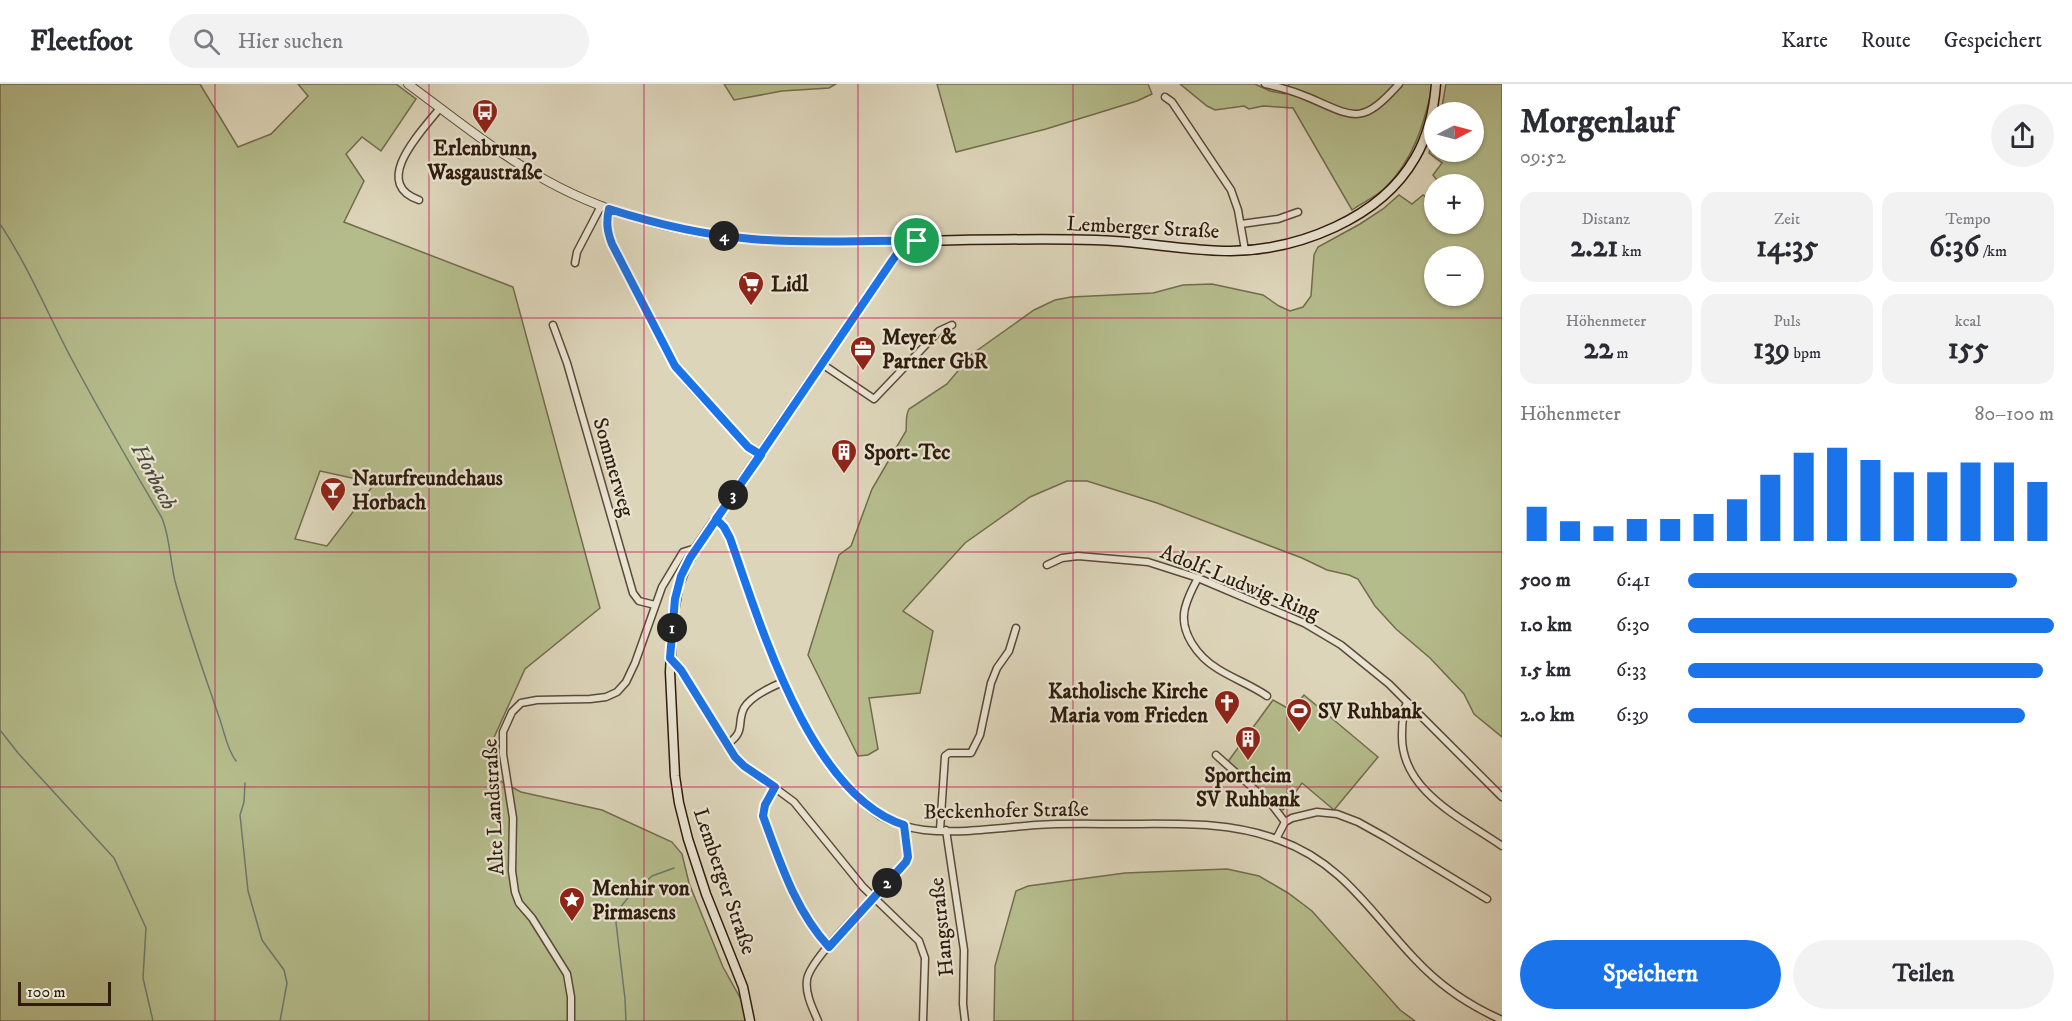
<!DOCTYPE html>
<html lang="de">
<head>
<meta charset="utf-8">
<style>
  :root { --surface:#fff; --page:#f2f2f3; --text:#2b2b33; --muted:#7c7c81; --line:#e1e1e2; --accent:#1a73e8 }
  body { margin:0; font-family:"IM FELL DW Pica",serif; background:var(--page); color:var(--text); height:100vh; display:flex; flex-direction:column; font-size:22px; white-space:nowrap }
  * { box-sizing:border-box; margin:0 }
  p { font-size:20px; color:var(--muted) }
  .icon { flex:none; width:33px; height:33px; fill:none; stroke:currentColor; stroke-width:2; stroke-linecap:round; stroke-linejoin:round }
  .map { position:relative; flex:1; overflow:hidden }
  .drawer { display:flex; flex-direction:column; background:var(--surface); width:570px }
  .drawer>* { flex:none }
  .needle { width:39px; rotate:84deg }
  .tools { position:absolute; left:1424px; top:18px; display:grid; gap:12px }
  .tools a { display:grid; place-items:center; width:60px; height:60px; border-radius:50%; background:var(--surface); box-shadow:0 2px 4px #0004; font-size:30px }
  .scale { position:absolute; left:18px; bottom:15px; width:93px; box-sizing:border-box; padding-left:6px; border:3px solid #2e1b0c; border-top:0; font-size:16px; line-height:21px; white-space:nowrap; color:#2e1b0c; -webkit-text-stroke:4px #e9e4d2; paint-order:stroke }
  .pin { position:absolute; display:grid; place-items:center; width:51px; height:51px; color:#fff; margin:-26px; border:3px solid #fff; border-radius:50%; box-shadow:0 2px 6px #0007 }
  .km { position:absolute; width:30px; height:30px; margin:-15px; border-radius:50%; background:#222; color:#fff; font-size:16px; line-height:30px; text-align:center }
  .round { display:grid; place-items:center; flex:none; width:63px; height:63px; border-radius:32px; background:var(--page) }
  .summary { display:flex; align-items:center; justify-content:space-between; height:102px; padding:0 18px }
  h1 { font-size:33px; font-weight:800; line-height:45px }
  .stats { display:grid; grid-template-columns:repeat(3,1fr); gap:9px; height:102px; padding:6px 18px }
  .stats div { display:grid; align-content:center; border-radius:15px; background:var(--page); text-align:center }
  .stats b { font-size:30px; font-weight:800 }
  .stats small { font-size:16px; font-weight:400 }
  .stats p { font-size:16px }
  .chart { height:168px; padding:12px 18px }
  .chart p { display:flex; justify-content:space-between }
  .chart svg { width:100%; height:108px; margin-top:6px; stroke:var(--accent); stroke-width:6 }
  .action { display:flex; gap:12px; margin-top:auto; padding:12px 18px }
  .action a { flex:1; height:69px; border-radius:36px; background:var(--accent); color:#fff; font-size:24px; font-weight:800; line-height:69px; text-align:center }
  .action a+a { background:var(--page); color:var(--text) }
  ul { padding:0 18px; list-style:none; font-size:20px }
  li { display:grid; grid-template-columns:96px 72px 1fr; align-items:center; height:45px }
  li i { height:15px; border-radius:8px; background:var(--accent) }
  header { display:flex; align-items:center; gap:36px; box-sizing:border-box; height:84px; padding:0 30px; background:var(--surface); border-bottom:2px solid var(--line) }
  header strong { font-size:28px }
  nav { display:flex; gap:33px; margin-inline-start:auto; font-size:21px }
  .search { width:420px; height:54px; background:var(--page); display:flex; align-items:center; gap:15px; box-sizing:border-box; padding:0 21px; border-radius:33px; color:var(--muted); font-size:22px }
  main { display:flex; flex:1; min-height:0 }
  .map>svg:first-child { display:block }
</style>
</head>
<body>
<header>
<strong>Fleetfoot</strong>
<div class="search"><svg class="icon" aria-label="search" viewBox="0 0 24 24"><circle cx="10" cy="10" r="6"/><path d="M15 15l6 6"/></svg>Hier suchen</div>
<nav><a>Karte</a><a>Route</a><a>Gespeichert</a></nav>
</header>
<main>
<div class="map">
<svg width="1502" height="937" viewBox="0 0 1502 937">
  <rect width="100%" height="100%" fill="#ddd5ba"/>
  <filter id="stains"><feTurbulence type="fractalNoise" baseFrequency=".00333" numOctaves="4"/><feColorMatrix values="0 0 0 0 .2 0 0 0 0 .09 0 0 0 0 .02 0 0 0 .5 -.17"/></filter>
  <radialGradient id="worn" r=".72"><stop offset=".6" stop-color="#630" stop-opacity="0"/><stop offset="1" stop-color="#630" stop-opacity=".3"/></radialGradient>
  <!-- green -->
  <g fill="#b5bc8c" stroke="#726c4c" stroke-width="1.5" fill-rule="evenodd">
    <path d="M0 0H200L238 63 271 50 308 12 298 0H396L416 15 381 67 362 53 346 70 364 97 344 138 513 203 600 524 525 585 486 671 493 693 521 708 602 726 672 758 682 770 689 799 723 883 753 937H0ZM320 387 375 399 327 462 295 455Z"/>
    <polygon points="724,0 836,0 829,4 782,7 734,16"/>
    <polygon points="937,0 1148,0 1152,10 1137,17 1046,45 956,68"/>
    <path d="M1180 0H1255L1270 7 1285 10 1289 0H1433C1424 40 1414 76 1384 105 1375 113 1362 119 1352 126L1293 24 1263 22 1249 25 1244 22 1215 26 1207 22Z"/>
    <path d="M1446 0H1502V653L1474 630 1464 610 1430 574 1396 545 1375 522 1358 495 1349 491 1327 486 1302 474 1157 419 1087 397H1067L1030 413 965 459 903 527 933 547 920 609 869 614 878 665 868 671 858 672 808 571 839 471 851 462 872 405 906 347C907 339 905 332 909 325L947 300 972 270 1034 226 1055 216 1071 213 1153 209 1183 201 1212 200 1263 211 1279 222 1290 227 1303 223 1311 212 1314 171 1318 163 1360 140 1383 125 1399 111 1412 120 1423 111 1427 114 1434 109V140H1473V100H1440L1433 91 1442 79 1429 69 1434 54V68H1473V28H1441ZM1434 172H1473V212H1434Z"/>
    <polygon points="1304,611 1378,673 1334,726 1302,699 1283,726 1227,679 1273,616 1291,626"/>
    <polygon points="1227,785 1259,792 1288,809 1312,827 1400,926 1415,937 994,937 995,882 1016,807 1028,802 1125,789"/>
  </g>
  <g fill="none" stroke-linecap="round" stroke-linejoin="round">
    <!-- stream -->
    <g stroke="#6b7970" stroke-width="1.5">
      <path d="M0 140C28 182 46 226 69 270 98 325 130 380 162 434 170 454 170 476 175 497 187 542 203 586 218 630 224 645 226 664 236 677"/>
      <polyline points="0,646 18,669 114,774 146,844 143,894 153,937"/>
      <polyline points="245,699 244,718 240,731 248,807 262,856 284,886 287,899 280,937"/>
      <polyline points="626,937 625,915 615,830 627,815 652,792 674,784"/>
    </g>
    <defs>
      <g id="minor">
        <path d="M1265 0C1280 3 1296 8 1310 14 1355 34 1362 41 1399 0"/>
        <polyline points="1165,13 1172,18 1231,106 1238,126 1245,166"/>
        <path d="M419 116C370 99 422 47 440 24"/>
        <path d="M609 125 607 140 612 160 668 271C683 296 705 317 726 339 737 351 747 363 761 371"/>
        <polyline points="1241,140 1278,135 1298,128"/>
        <polyline points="575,179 577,168 601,122"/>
        <polyline points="553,241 567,279 633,509 639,517 655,521"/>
        <polyline points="822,280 874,315 939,247 952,241"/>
        <path d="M716 435 724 443 730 454C757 532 782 613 831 681 845 700 860 719 880 732 893 739 909 744 924 746 960 750 999 744 1036 741 1064 739 1094 740 1122 740 1175 740 1229 737 1279 756 1343 779 1371 829 1415 875 1440 902 1468 921 1502 936"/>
        <polyline points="1047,481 1062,474 1078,472 1148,478 1198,494 1304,539 1341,561 1389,600 1502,713"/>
        <path d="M1198 494C1193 503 1188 513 1185 524 1179 548 1198 573 1218 585 1234 595 1251 601 1267 612"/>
        <polyline points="670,574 681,586 726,661 740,678 794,718 863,803 919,857 925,874 923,937"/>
        <path d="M1407 618C1403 628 1402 639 1402 650 1400 707 1462 734 1502 762"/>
        <path d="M726 661C747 647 736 640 744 624 751 612 771 603 783 598"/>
        <polyline points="1216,671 1272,721 1285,738"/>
        <path d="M775 703 765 721 763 732C780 778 795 827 829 863"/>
        <polyline points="940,746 945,672 949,669 971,669 980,651 991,599 997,584 1009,567 1016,544"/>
        <polyline points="946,746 964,866 963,920 965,937"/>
        <polyline points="1276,755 1285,738 1292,734 1317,728 1337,730 1358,738 1385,753 1487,815"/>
        <polyline points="571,937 571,913 567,890 532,834 519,819 515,808 512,787 513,734 503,670 503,648 512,628 521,619 537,616 590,615 606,613 617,608 626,598 635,579 662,503 683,468 696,464"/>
        <path d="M818 937C813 925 805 910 807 896 809 873 888 801 906 778L908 773 904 741"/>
      </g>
      <path id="tertiary" d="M408 0C450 31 491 64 535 90 601 129 677 150 752 155 807 159 862 156 917 157"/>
      <path id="secondary" d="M750 937 743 903 706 810 688 755 679 719 675 692 670 588 673 534 678 503 686 482 696 464 892 177 900 166 917 157C976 156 1036 154 1095 156 1140 157 1186 167 1231 167 1298 166 1380 135 1415 74 1428 52 1434 25 1436 0"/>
    </defs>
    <!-- minor casing -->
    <use href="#minor" stroke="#5a4a38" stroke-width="9"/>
    <!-- tertiary casing -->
    <use href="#tertiary" stroke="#5a4a38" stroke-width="10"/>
    <!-- secondary casing -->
    <use href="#secondary" stroke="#2e1b0c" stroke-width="11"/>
    <!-- minor -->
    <use href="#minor" stroke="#e9e4d2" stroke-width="6"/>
    <!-- tertiary -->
    <use href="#tertiary" stroke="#e9e4d2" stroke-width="8"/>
    <!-- secondary -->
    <use href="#secondary" stroke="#e9e4d2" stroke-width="8"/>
  </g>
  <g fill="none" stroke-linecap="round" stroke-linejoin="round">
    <defs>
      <path id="route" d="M917 157 900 166 892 177 690 474 681 492 675 515 670 574 681 586 735 673 744 682 775 703 765 721 763 732C780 778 795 826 829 863L906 778 908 773 904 741C810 711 760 539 730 454L724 443 716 435 761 371 748 363 675 282 612 160C607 147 606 138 609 125 656 140 702 151 752 155 807 160 862 156 917 157"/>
    </defs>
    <!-- route casing -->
    <use href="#route" stroke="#fff" stroke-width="12"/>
    <!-- route -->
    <use href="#route" stroke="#1a73e8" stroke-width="8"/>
  </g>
  <!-- grid -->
  <path fill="none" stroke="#c2185b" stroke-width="1.5" stroke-opacity="0.55" d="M215 0V937M429 0V937M644 0V937M858 0V937M1073 0V937M1287 0V937M0 234H1502M0 468H1502M0 703H1502"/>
  <!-- icons -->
  <defs>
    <symbol id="bus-pin" viewBox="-11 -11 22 30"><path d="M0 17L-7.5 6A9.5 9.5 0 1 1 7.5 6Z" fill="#8f2418" stroke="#e9e4d2"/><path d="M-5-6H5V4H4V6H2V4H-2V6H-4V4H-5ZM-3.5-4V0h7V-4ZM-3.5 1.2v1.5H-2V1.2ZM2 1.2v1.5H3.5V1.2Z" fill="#fff"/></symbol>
    <symbol id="supermarket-pin" viewBox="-11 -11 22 30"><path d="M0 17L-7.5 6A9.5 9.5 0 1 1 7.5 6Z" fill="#8f2418" stroke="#e9e4d2"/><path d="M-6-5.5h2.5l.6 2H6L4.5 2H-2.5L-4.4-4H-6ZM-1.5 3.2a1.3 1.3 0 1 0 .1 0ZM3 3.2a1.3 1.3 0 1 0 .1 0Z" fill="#fff"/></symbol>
    <symbol id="office-pin" viewBox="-11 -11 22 30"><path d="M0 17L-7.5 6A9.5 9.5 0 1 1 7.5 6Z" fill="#8f2418" stroke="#e9e4d2"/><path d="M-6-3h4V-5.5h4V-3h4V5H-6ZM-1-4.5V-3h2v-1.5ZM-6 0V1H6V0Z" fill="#fff"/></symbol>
    <symbol id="building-pin" viewBox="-11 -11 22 30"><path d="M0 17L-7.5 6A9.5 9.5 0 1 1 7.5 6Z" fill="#8f2418" stroke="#e9e4d2"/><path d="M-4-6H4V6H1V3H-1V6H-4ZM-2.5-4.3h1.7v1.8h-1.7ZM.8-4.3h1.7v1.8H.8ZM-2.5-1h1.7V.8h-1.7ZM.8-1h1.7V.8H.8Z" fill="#fff"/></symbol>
    <symbol id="bar-pin" viewBox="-11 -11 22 30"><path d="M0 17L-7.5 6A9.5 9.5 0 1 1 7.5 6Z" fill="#8f2418" stroke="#e9e4d2"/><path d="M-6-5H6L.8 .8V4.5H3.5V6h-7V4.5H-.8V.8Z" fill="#fff"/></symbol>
    <symbol id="church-pin" viewBox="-11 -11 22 30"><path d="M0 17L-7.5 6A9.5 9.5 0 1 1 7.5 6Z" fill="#8f2418" stroke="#e9e4d2"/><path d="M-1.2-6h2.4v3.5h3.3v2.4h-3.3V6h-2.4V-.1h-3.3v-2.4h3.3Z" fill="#fff"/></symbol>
    <symbol id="stadium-pin" viewBox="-11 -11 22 30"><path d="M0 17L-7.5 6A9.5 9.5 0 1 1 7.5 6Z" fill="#8f2418" stroke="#e9e4d2"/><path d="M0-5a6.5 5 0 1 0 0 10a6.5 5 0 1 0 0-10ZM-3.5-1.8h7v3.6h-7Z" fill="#fff"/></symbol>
    <symbol id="sight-pin" viewBox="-11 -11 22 30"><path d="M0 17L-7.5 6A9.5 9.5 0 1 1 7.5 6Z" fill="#8f2418" stroke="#e9e4d2"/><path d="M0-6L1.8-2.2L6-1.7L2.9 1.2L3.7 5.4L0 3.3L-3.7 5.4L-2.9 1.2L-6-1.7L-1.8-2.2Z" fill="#fff"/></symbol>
  </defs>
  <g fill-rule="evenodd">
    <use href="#bus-pin" x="470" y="13" width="30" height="40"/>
    <use href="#supermarket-pin" x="736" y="185" width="30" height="40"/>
    <use href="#office-pin" x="848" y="250" width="30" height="40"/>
    <use href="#building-pin" x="829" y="353" width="30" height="40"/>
    <use href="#bar-pin" x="318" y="391" width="30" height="40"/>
    <use href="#church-pin" x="1212" y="604" width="30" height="40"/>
    <use href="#stadium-pin" x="1284" y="612" width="30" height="40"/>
    <use href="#building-pin" x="1233" y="640" width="30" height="40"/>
    <use href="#sight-pin" x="557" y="801" width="30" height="40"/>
  </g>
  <g text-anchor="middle" stroke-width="4.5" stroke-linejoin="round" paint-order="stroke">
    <!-- poi labels -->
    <g font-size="21" font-weight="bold" fill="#2e1b0c" stroke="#e9e4d2" text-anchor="start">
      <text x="485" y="71" text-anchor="middle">Erlenbrunn,<tspan x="485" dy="24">Wasgaustraße</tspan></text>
      <text x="771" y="207">Lidl</text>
      <text x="882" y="260">Meyer &amp;<tspan x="882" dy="24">Partner GbR</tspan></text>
      <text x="864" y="375">Sport-Tec</text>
      <text x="352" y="401">Naturfreundehaus<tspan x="352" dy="24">Horbach</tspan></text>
      <text x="1208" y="614" text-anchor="end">Katholische Kirche<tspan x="1208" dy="24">Maria vom Frieden</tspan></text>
      <text x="1318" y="634">SV Ruhbank</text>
      <text x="1248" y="698" text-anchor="middle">Sportheim<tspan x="1248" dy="24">SV Ruhbank</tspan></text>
      <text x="592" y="811">Menhir von<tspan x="592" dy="24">Pirmasens</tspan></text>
    </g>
    <!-- street labels -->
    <g font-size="21" fill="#2e1b0c" stroke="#e9e4d2">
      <text transform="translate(1143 143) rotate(3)" y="7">Lemberger Straße</text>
      <text transform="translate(614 383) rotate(74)" y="7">Sommerweg</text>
      <text transform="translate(1240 498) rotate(22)" y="7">Adolf-Ludwig-Ring</text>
      <text transform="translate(493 723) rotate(-93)" y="7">Alte Landstraße</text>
      <text transform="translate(1006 726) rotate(-1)" y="7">Beckenhofer Straße</text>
      <text transform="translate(725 797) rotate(71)" y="7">Lemberger Straße</text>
      <text transform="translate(941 843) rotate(-96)" y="7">Hangstraße</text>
    </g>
    <!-- water labels -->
    <g font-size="22" font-style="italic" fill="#4c4a3e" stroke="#e9e4d2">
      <text transform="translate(155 392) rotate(62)" y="8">Horbach</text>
    </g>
  </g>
  <rect width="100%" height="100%" filter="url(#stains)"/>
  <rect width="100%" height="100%" fill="url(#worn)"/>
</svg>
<div class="tools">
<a><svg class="needle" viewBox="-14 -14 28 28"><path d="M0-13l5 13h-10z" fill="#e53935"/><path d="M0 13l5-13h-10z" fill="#7c7c81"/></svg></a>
<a>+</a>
<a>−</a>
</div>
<div class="scale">100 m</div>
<div class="pin" style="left:917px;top:157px;background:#1e9e55"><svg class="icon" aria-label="arrive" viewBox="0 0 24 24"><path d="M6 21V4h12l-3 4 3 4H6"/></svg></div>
<b class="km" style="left:672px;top:544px">1</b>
<b class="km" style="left:887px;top:799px">2</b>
<b class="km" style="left:733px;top:411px">3</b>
<b class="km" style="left:724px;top:152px">4</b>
</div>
<section class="drawer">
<div class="summary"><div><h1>Morgenlauf</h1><p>09:52</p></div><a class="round"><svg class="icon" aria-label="share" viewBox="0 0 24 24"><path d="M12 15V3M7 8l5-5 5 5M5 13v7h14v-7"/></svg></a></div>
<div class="stats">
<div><p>Distanz</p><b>2.21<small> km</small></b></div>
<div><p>Zeit</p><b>14:35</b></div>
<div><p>Tempo</p><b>6:36<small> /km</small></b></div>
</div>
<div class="stats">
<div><p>Höhenmeter</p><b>22<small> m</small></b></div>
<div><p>Puls</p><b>139<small> bpm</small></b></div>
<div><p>kcal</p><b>155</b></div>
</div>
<div class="chart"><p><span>Höhenmeter</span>80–100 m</p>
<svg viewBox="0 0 160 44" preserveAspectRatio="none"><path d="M5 44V30M15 44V36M25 44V38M35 44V35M45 44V35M55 44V33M65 44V27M75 44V17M85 44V8M95 44V6M105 44V11M115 44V16M125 44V16M135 44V12M145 44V12M155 44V20"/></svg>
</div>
<ul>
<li><b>500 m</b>6:41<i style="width:90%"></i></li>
<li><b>1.0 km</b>6:30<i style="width:100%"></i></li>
<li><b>1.5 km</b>6:33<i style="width:97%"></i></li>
<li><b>2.0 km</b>6:39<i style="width:92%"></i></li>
</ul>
<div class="action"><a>Speichern</a><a>Teilen</a></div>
</section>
</main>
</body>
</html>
